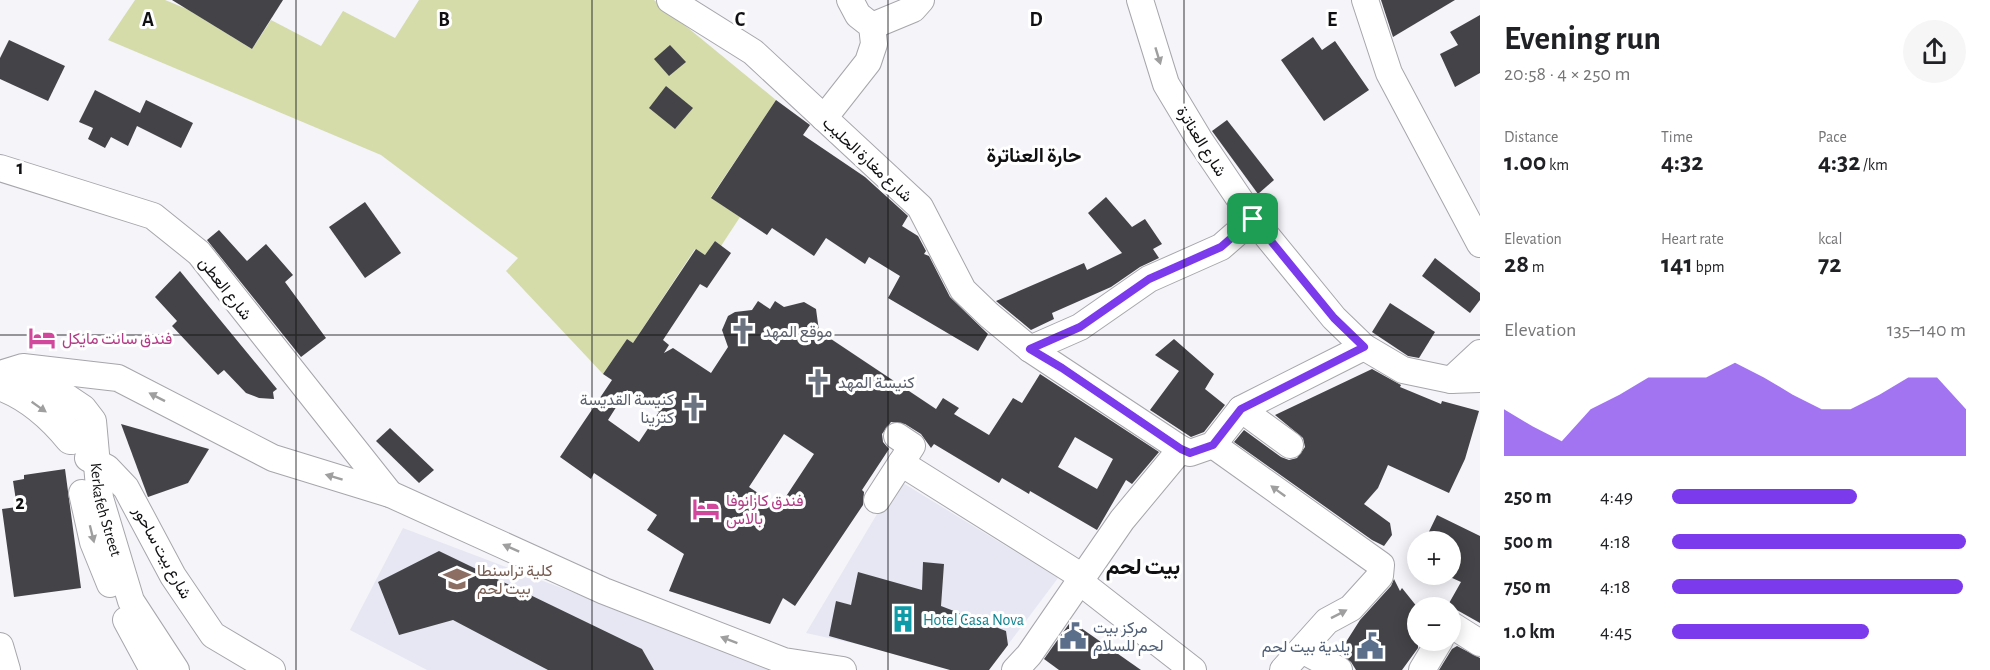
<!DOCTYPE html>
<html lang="en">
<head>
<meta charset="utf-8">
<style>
  :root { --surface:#fff; --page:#f6f6f6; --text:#202124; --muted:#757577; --accent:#7c3aed }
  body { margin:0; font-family:"Alegreya Sans",Vazirmatn,sans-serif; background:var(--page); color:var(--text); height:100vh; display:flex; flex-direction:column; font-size:22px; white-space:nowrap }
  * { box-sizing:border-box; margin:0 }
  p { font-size:20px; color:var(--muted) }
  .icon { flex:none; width:33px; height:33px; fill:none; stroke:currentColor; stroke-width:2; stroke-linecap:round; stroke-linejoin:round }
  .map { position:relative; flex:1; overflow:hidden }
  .drawer { display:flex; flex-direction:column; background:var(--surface); width:510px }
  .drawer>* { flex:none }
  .fabs { position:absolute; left:1407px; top:531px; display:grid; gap:12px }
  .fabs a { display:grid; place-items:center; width:54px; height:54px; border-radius:50%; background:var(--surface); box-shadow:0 3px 15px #0003; font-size:30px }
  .pin { position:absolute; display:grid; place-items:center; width:51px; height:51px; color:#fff; margin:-26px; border-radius:12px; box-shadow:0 3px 9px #0006 }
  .round { display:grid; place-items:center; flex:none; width:63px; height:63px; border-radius:32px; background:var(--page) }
  .overview { display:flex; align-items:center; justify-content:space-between; height:102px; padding:0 24px }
  h1 { font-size:33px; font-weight:700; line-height:45px }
  .metrics { display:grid; grid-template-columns:repeat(3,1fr); gap:9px; height:102px; padding:6px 24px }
  .metrics div { display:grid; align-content:center }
  .metrics b { font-size:26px; font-weight:700 }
  .metrics small { font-size:16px; font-weight:400 }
  .metrics p { font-size:16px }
  .chart { height:168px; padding:12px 24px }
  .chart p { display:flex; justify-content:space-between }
  .chart svg { width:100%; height:108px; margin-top:6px; fill:var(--accent); opacity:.7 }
  ul { padding:0 24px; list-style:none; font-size:20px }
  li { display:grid; grid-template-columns:96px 72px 1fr; align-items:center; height:45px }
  li i { height:15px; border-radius:8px; background:var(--accent) }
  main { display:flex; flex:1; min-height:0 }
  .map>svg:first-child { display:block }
</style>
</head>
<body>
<main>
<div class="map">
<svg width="1480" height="670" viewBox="0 0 1480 670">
  <rect width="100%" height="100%" fill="#f4f4f9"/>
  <!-- built -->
  <g fill="#e7e7f4">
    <polygon points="903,483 1058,578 989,670 950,670 893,652 806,633 883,504 888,507"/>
    <polygon points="403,528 776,669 780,670 427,670 350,630"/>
  </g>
  <!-- green -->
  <polygon fill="#d5dba9" points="135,0 165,0 187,9 252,49 271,20 321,46 343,11 395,38 419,0 654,0 776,100 711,197 740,217 721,246 715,241 705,255 695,249 633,343 627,339 603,374 506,271 518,258 381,155 108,40"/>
  <!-- building -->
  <g fill="#444448" fill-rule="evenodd">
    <polygon points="172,0 283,0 252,49"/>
    <polygon points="1381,0 1455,0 1393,37"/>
    <polygon points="1480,15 1480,73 1455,87 1440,54 1458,45 1450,32"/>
    <polygon points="1313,37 1322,50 1335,41 1369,90 1324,121 1281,60"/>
    <polygon points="9,40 65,66 48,101 0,79 0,58"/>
    <polygon points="670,45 686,62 669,76 654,59"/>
    <polygon points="666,86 693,108 675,129 649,108"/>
    <polygon points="95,90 140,113 146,100 193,123 181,148 137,126 128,146 111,137 105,148 88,139 93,128 79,122"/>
    <polygon points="776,100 810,125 803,135 865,177 908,216 902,226 918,236 926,251 924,254 929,256 950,297 988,334 978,351 888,298 900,276 869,257 865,264 826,238 814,256 772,228 767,235 711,198"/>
    <polygon points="1227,120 1274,180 1258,194 1212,131"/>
    <polygon points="1106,197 1132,227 1145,219 1162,244 1153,249 1159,258 1140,267 1111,287 1052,313 1054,319 1031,330 996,301 1084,263 1087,270 1122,253 1088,213"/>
    <polygon points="365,202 401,253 365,278 329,227"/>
    <polygon points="219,230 247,261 266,244 293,275 285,282 326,338 301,357 207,240"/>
    <path d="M715 241 731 253 707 288 700 284 663 340 669 345 664 353 673 348 711 373 728 347 722 330 728 316 735 312 752 310 758 301 770 309 775 301 784 307 804 302 816 309 819 331 936 409 943 398 959 408 954 414 989 435 1013 398 1022 403 1040 374 1159 452 1132 484 1126 480 1097 530 1030 491 1029 494 1002 478 999 483 934 444 931 448 921 434 905 424 891 422 882 434 883 442 889 449 862 490 864 492 863 505 795 606 783 598 770 624 669 591 684 554 647 530 657 515 594 473 591 479 560 457 612 380 603 374 627 339 633 343 696 249 705 255ZM627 390 659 412 639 442 608 420ZM784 434 814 454 779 507 749 487ZM1075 437 1113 459 1097 489 1058 467Z"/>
    <polygon points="1435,258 1480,293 1480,300 1470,313 1422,276"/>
    <polygon points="180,271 277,389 273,392 274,399 259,398 246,393 224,370 218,375 172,326 177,321 155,297"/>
    <polygon points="1390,303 1435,332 1419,358 1408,356 1372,332"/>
    <polygon points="1174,339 1214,374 1205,389 1225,405 1204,432 1191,437 1150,410 1179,371 1155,355"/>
    <polygon points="1372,369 1401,385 1400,387 1441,404 1442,401 1479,411 1465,459 1449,493 1388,465 1378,488 1364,504 1390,523 1392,535 1384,546 1372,540 1234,442 1244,430 1281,457 1289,460 1297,458 1305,447 1303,438 1275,415"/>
    <polygon points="121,424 209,449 188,483 148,497"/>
    <polygon points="390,428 434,470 419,483 376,441"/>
    <polygon points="65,469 81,588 14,597 2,509 17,507 13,481 24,479 24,475"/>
    <polygon points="1437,515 1480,536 1480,623 1448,605 1461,582 1450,577 1450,542 1424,542"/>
    <polygon points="439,551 642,649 654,670 548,670 453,620 399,635 378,582"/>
    <polygon points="923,562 944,564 941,606 1006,631 1008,645 989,670 950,670 829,636 836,601 851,605 858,572 922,590"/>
    <polygon points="1394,579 1400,591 1402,588 1418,608 1418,648 1402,670 1356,670 1351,662 1339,653 1360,620 1391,586"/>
    <polygon points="1071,621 1141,670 1059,670 1044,659"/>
    <polygon points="1457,646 1480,658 1480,670 1439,670 1452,649"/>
  </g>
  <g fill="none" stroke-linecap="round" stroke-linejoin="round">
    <defs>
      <g id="minor">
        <polyline points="670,0 753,52 920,207 963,290 989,315 1030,349 1181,449"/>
        <polyline points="1140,0 1166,84 1199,139 1253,219 1334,318 1364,347 1403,370 1451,380 1480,379"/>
        <polyline points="1365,0 1389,73 1480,244"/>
        <polyline points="872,26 913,9 921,0"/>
        <polyline points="824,118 868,62 874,44 872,26 858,15 850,0"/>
        <polyline points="0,168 153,216 199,253 390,494"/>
        <polyline points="1030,349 1080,327 1149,279 1221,247 1253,219"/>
        <path id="s1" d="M25 369 83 408 93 421 100 498 131 601 176 670"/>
        <polyline points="0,374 23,367 118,378 273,458 390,494 604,591 784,661 843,670"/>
        <polyline points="1451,380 1480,353"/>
        <polyline points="1241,409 1290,445"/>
        <polyline points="1213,445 1381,565 1380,576 1351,608 1327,621 1283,670"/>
        <polyline points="88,458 107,468 126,488 173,576 213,635 272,670"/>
        <polyline points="901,463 1081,576 1084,585 1193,670"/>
        <polyline points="82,493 93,542 110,584"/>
        <polyline points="877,500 912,446 897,436"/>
        <polyline points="126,620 153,670"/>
        <polyline points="1450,624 1480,643"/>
        <polyline points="0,646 7,670"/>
        <polyline points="1302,650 1339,670"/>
        <polyline points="1015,670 1029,655 1122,520 1181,449 1190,453 1213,445 1241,409 1364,347"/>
        <polyline points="1422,670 1440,640"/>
      </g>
      <path id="major" d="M0 384C28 394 53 416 71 438"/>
    </defs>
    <!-- minor casing -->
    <use href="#minor" stroke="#a6a6ab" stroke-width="28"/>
    <!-- major casing -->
    <use href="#major" stroke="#a6a6ab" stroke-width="34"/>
    <!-- minor -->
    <use href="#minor" stroke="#fff" stroke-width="26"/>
    <!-- major -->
    <use href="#major" stroke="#fff" stroke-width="32"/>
  </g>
  <!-- one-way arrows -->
  <defs><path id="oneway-solid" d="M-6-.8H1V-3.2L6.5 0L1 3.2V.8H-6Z" transform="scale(1.5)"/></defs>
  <g fill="#9f9fa0">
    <use href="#oneway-solid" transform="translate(1158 56) rotate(73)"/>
    <use href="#oneway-solid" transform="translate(157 397) rotate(-153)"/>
    <use href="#oneway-solid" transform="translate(39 407) rotate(35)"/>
    <use href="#oneway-solid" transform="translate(334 477) rotate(-163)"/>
    <use href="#oneway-solid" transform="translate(1278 491) rotate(-144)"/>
    <use href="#oneway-solid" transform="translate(92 534) rotate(76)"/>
    <use href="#oneway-solid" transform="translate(511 548) rotate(-156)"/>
    <use href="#oneway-solid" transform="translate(1339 614) rotate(-27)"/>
    <use href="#oneway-solid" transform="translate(729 640) rotate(-159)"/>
  </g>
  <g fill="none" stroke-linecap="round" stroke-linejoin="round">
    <defs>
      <polygon id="route" points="1253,219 1334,318 1364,347 1241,409 1213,445 1190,453 1181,449 1062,368 1030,349 1080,327 1149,279 1221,247"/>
    </defs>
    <!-- route casing -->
    <use href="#route" stroke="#fff" stroke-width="12"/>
    <!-- route -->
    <use href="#route" stroke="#7c3aed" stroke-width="8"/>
  </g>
  <!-- grid -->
  <path fill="none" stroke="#101012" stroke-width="1.5" stroke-opacity="0.55" d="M296 0V670M592 0V670M888 0V670M1184 0V670M0 335H1480"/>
  <!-- icons -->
  <defs>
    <symbol id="church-bare" viewBox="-9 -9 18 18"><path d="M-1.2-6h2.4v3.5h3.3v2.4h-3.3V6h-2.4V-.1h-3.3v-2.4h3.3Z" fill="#6b7280" stroke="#fff" stroke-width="2.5" paint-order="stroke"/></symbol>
    <symbol id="hotel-bare" viewBox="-9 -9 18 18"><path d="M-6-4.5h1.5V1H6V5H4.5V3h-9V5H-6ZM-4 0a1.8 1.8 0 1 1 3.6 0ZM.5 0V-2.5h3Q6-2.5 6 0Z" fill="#d1479c" stroke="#fff" stroke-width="2.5" paint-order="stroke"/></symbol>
    <symbol id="university-bare" viewBox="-9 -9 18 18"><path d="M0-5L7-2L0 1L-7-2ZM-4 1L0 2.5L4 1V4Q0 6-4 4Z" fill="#8d6e63" stroke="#fff" stroke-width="2.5" paint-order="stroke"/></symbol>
    <symbol id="building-bare" viewBox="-9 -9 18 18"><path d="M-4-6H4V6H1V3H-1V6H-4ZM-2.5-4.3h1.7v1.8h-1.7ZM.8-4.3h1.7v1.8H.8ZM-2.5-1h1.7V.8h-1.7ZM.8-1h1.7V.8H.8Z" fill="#0f9aa8" stroke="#fff" stroke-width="2.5" paint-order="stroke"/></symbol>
    <symbol id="civic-bare" viewBox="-9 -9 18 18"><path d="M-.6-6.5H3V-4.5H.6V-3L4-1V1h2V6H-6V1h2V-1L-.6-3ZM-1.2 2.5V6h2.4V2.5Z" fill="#5c6f8a" stroke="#fff" stroke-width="2.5" paint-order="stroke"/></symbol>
  </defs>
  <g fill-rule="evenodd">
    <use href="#church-bare" x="724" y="312" width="38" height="38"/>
    <use href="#hotel-bare" x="23" y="319" width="38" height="38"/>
    <use href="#church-bare" x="799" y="363" width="38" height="38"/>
    <use href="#church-bare" x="675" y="389" width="38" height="38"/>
    <use href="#hotel-bare" x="687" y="490" width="38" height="38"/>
    <use href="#university-bare" x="438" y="560" width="38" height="38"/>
    <use href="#building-bare" x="884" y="600" width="38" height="38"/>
    <use href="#civic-bare" x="1054" y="617" width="38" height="38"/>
    <use href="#civic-bare" x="1351" y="627" width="38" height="38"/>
  </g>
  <g text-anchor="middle" stroke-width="6" stroke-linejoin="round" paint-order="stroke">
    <!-- street labels -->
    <g font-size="16" fill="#101012" stroke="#fff">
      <text transform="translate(1202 141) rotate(58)" y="6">شارع العناترة</text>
      <text transform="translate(868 159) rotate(43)" y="6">شارع مغارة الحليب</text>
      <text transform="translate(226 288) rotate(52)" y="6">شارع العطن</text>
      <text dy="6" stroke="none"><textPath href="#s1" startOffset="176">Kerkafeh Street</textPath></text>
      <text transform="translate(163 552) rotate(61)" y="6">شارع بيت ساحور</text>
    </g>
    <!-- worship labels -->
    <g font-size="16" fill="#5b616d" stroke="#fff" text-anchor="start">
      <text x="763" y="337">موقع المهد</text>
      <text x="838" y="388">كنيسة المهد</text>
      <text x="674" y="405" text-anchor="end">كنيسة القديسة<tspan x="674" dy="18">كترينا</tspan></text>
    </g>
    <!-- hotel labels -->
    <g font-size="16" fill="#b23c85" stroke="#fff" text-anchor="start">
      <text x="62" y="344">فندق سانت مايكل</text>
      <text x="726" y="506">فندق كازانوفا<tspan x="726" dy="18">بالاس</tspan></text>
    </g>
    <!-- education labels -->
    <g font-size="16" fill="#785e54" stroke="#fff" text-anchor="start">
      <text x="477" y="576">كلية تراسنطا<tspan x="477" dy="18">بيت لحم</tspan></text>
    </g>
    <!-- culture labels -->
    <g font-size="16" fill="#0d838f" stroke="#fff" text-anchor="start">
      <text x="923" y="625">Hotel Casa Nova</text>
    </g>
    <!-- service labels -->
    <g font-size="16" fill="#4e5e75" stroke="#fff" text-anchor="start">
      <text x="1093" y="633">مركز بيت<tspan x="1093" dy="18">لحم للسلام</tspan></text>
      <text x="1350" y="652" text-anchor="end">يلدية بيت لحم</text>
    </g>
    <!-- quarter labels -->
    <g font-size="20" font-weight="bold" fill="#101012" stroke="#fff">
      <text x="1034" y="162">حارة العناترة</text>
    </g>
    <!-- district labels -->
    <g font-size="22" font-weight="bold" fill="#101012" stroke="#fff">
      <text x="1143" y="574">بيت لحم</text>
    </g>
  </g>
  <g font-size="20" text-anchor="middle" font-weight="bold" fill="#101012" stroke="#fff" stroke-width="6" stroke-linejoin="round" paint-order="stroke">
    <text x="148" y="26">A</text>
    <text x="444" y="26">B</text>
    <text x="740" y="26">C</text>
    <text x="1036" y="26">D</text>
    <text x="1332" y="26">E</text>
    <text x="20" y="174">1</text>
    <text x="20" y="509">2</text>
  </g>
</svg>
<div class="fabs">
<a>+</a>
<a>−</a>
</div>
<div class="pin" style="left:1253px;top:219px;background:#1e9e55"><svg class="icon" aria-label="arrive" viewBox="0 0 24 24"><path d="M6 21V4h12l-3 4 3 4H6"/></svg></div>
</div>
<section class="drawer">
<div class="overview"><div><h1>Evening run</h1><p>20:58 · 4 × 250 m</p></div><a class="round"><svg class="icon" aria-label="share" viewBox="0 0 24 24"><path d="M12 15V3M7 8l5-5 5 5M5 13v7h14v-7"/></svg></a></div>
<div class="metrics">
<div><p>Distance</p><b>1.00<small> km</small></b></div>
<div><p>Time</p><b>4:32</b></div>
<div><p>Pace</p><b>4:32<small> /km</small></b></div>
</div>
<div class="metrics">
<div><p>Elevation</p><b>28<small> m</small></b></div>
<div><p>Heart rate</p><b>141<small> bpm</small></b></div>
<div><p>kcal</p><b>72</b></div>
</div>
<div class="chart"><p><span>Elevation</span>135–140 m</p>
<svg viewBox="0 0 160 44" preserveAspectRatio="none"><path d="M0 44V25L10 32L20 38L30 25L40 19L50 12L60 12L70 12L80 6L90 12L100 19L110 25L120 25L130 19L140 12L150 12L160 25V44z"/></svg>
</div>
<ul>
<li><b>250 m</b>4:49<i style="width:63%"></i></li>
<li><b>500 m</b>4:18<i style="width:100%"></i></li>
<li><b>750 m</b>4:18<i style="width:99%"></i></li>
<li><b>1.0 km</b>4:45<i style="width:67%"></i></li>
</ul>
</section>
</main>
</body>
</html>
